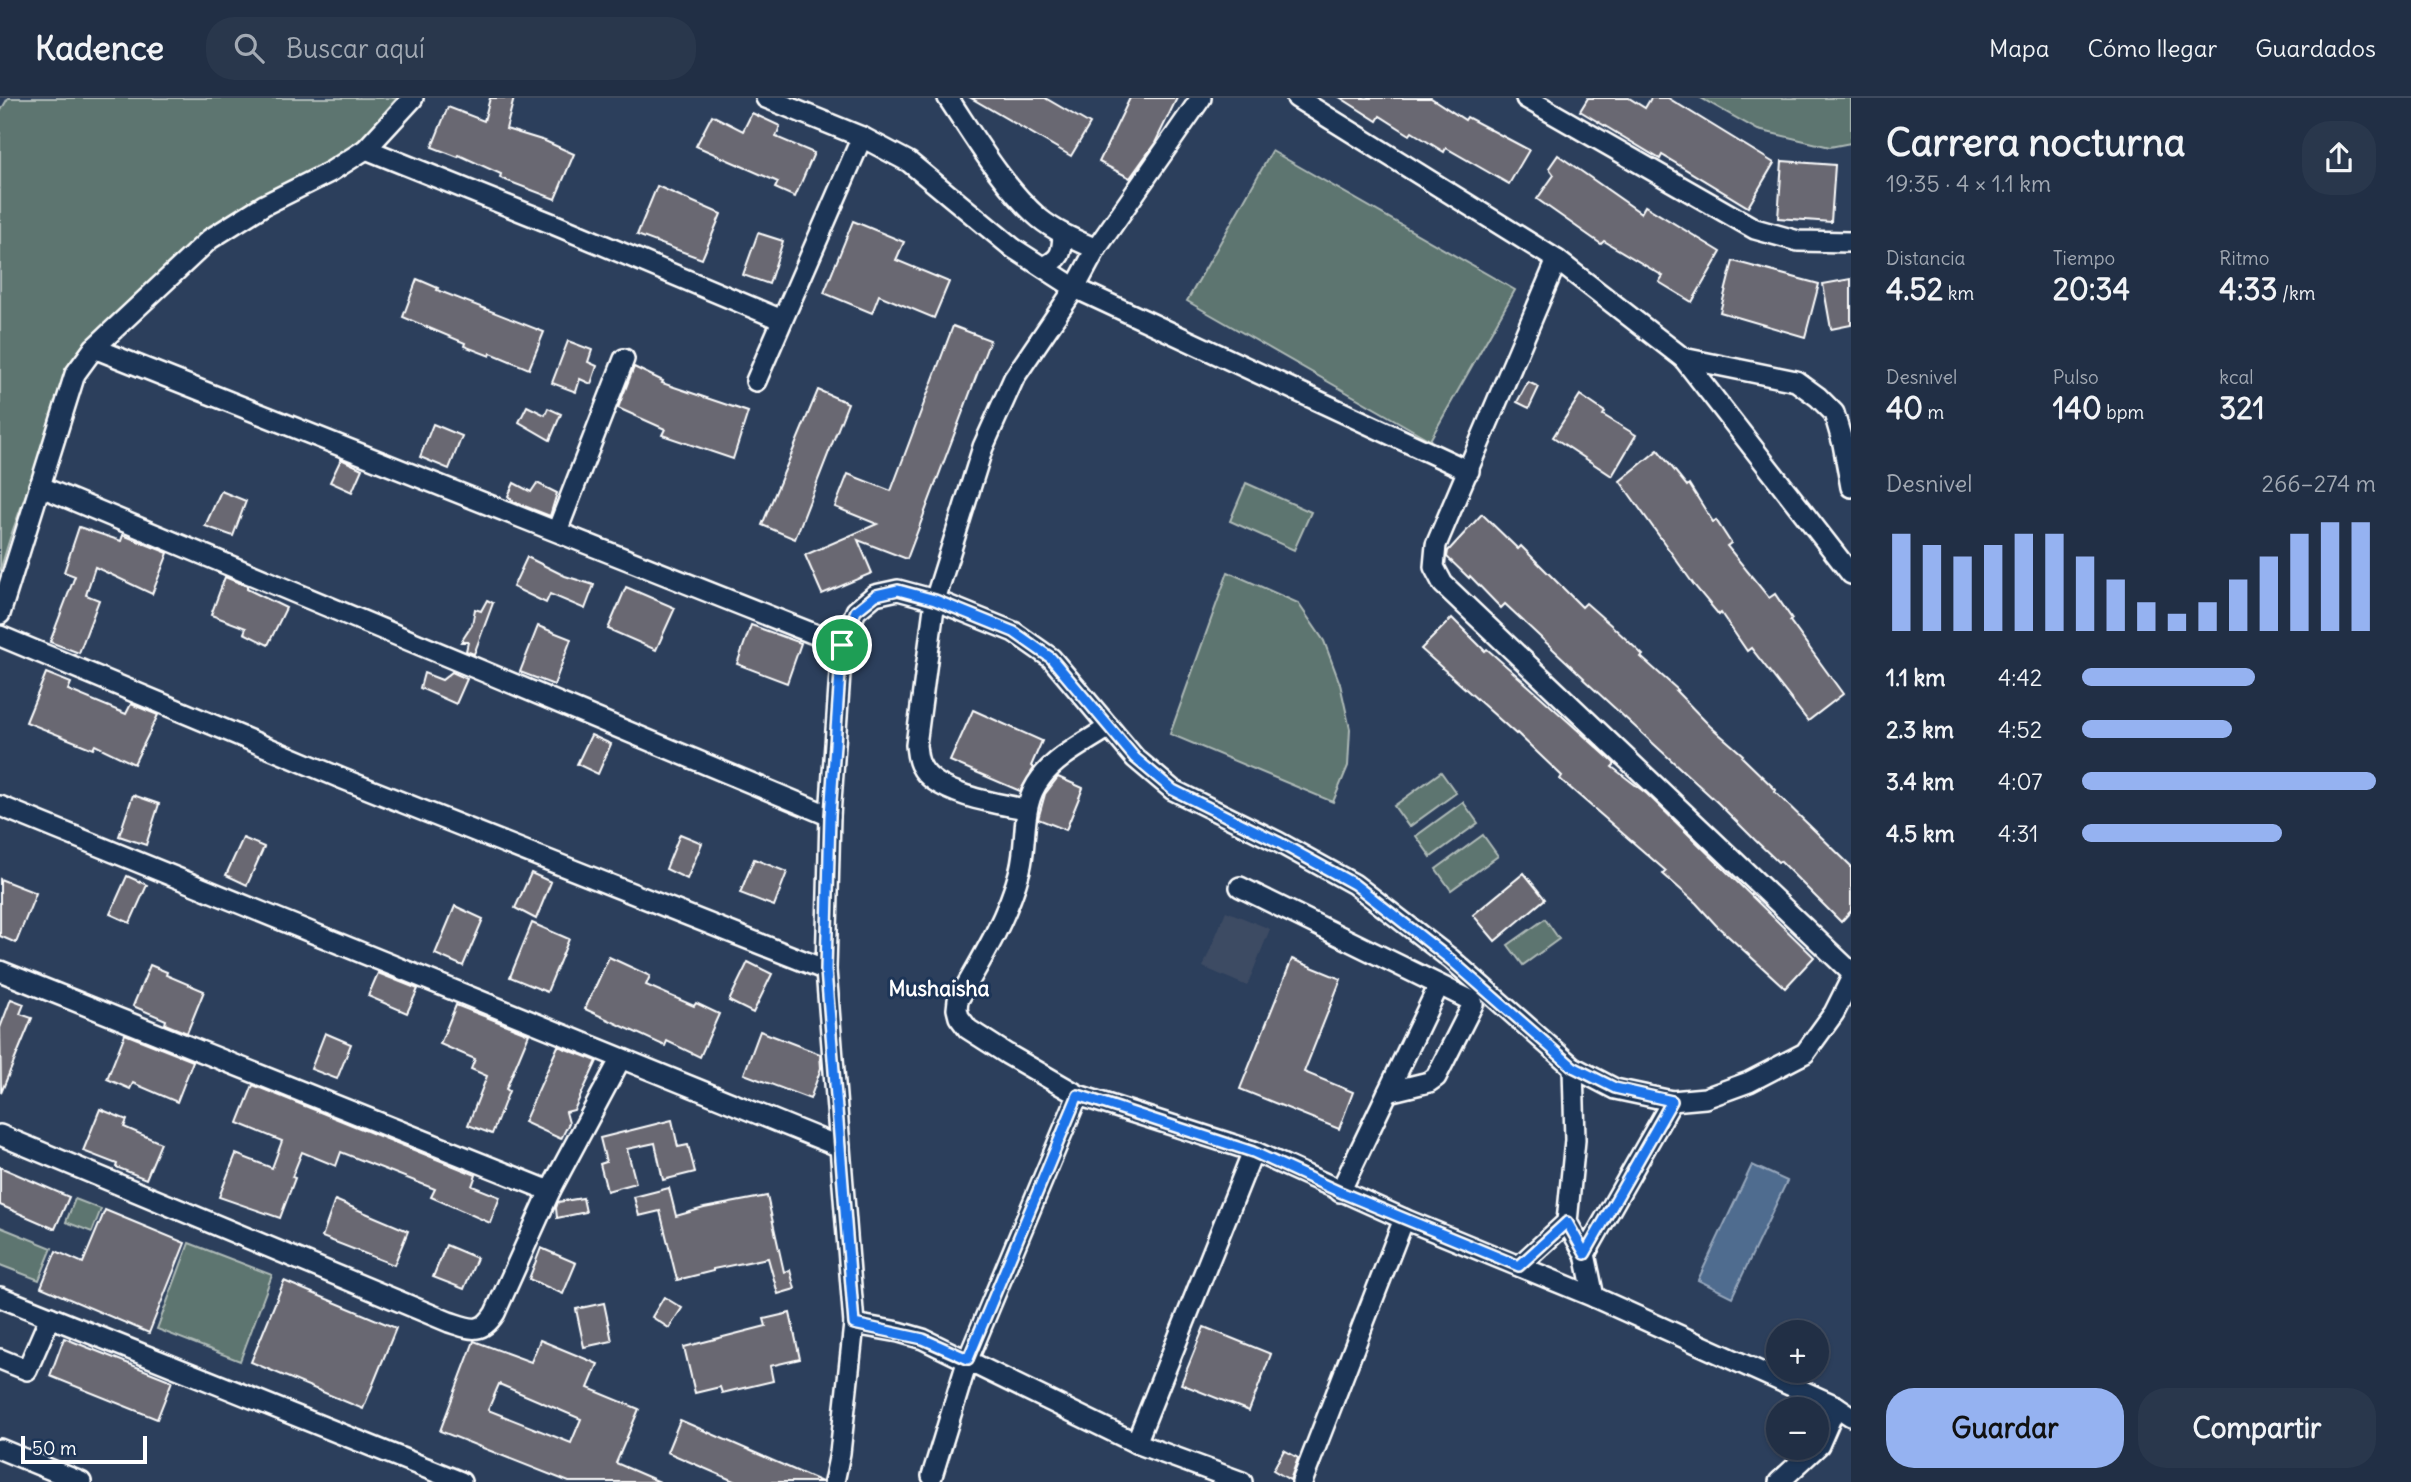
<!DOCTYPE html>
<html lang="es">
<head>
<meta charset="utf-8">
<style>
  :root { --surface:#212f45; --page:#29374c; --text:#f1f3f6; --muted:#a2a9b3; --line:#3e4a5e; --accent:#95b2f1 }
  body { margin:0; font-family:Delius,sans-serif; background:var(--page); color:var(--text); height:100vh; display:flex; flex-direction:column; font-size:26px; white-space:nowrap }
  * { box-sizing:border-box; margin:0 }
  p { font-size:23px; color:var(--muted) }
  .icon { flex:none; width:38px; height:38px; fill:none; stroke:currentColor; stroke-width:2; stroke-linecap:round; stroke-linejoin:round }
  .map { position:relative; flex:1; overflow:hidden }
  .sheet { display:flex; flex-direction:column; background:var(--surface); width:560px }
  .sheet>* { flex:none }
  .buttons { position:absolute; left:1766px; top:1222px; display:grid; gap:14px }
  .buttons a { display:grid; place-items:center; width:63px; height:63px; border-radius:50%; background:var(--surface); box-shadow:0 2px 5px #0004,0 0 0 2px var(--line); font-size:35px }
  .scale { position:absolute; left:21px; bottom:18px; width:126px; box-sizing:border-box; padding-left:7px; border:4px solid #fff; border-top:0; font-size:19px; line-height:24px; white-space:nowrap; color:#fff; -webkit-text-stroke:5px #1d3557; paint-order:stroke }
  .pin { position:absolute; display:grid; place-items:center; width:60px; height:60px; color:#fff; margin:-30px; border:4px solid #fff; border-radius:50%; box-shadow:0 2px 7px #0007 }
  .round { display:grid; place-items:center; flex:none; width:74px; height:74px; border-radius:28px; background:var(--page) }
  .headline { display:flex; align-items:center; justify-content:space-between; height:119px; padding:0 35px }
  h1 { font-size:38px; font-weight:800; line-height:52px }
  .stats { display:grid; grid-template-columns:repeat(3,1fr); gap:10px; height:119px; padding:7px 35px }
  .stats div { display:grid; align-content:center }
  .stats b { font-size:30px; font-weight:800 }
  .stats small { font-size:19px; font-weight:400 }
  .stats p { font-size:19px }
  .chart { height:196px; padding:14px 35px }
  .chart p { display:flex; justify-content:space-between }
  .chart svg { width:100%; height:126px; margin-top:7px; stroke:var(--accent); stroke-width:6 }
  .button { display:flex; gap:14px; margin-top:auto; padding:14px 35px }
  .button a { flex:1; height:80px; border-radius:28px; background:var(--accent); color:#111; font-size:28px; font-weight:800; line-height:80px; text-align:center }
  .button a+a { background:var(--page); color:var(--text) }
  ul { padding:0 35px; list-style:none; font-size:23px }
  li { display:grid; grid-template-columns:112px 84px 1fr; align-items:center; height:52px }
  li i { height:18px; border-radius:9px; background:var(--accent) }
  header { display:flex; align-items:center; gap:42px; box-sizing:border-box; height:98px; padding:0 35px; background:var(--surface); border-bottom:2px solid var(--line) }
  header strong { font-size:33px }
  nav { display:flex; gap:38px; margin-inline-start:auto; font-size:24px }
  .search { width:490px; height:63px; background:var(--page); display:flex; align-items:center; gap:18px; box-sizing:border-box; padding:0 24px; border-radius:28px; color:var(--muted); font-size:26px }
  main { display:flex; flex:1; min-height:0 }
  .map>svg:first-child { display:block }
</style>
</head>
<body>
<header>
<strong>Kadence</strong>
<div class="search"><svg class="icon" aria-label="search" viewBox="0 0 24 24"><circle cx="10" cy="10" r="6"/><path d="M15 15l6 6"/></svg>Buscar aquí</div>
<nav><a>Mapa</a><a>Cómo llegar</a><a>Guardados</a></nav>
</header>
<main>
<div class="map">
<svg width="1851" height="1384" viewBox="0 0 1851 1384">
  <rect width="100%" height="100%" fill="#2c3f5c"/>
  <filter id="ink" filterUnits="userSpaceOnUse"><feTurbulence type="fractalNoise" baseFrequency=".0143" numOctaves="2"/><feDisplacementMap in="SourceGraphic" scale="14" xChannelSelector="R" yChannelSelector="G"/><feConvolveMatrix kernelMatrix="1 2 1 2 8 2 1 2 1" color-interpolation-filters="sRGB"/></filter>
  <g filter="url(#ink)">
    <!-- built -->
    <polygon fill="#3e4b63" points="1226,813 1270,831 1247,888 1203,869"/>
    <!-- green -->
    <g fill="#5d746f" stroke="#aebab7" stroke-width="2">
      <polygon points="8,0 397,0 358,45 319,75 234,120 68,280 10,440 0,473 0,14"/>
      <polygon points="1701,0 1851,0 1851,45 1830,49 1758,32"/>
      <polygon points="1272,53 1515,192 1430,342 1187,203"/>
      <polygon points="1246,385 1311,414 1294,452 1230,423"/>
      <polygon points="1228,474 1298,505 1324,543 1340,586 1350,631 1348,668 1333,704 1170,636"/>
      <polygon points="1441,674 1456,695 1409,729 1394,708"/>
      <polygon points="1463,704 1478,725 1431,759 1416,738"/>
      <polygon points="1483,737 1498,758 1451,792 1436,771"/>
      <polygon points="1545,821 1559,841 1523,867 1508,847"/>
      <polygon points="75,1101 101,1111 92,1134 66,1124"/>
      <polygon points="0,1129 52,1150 39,1182 0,1167"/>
      <polygon points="189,1145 272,1177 240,1263 157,1231"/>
    </g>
    <!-- water -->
    <polygon fill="#506c8f" stroke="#96a7bc" stroke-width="2" points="1752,1067 1787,1083 1732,1199 1698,1182"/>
    <!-- building -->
    <g fill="#696872" stroke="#fff" stroke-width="2" fill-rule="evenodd">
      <polygon points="490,0 514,0 506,31 545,43 574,56 555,101 500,80 501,76 459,57 458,59 432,49 448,9 484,23"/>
      <polygon points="971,0 1045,0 1090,26 1071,58"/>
      <polygon points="1130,0 1177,0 1155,45 1130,80 1099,64"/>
      <polygon points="1341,0 1431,0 1465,22 1467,19 1529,52 1509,86 1446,50 1444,54 1412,34 1410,37 1380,18 1377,23"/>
      <polygon points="1588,0 1629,0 1645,10 1651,0 1668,0 1774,65 1748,109 1662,57 1660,61 1580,13"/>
      <polygon points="752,15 780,28 776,39 814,55 795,99 775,90 778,84 696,48 712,17 743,33"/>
      <polygon points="1558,57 1641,115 1645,108 1721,154 1692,204 1659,184 1663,178 1604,143 1601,146 1537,101 1554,77 1549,70"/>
      <polygon points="1782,63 1835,67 1831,124 1778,120"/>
      <polygon points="657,88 721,116 702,161 637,137"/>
      <polygon points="853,123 904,144 896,162 949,184 934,220 879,197 872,215 824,195"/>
      <polygon points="758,135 783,143 769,186 743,177"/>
      <polygon points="1733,163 1819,186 1805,239 1720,214"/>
      <polygon points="417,181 438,190 437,192 544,234 529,271 491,255 490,258 464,248 465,245 403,219"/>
      <polygon points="1851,181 1851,227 1831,231 1823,186"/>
      <polygon points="953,228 990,242 907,461 858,442 872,475 822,496 805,457 877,426 835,409 848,376 891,393"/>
      <polygon points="568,243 592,252 588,264 597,268 591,286 580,281 576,294 552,285"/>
      <polygon points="634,269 663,283 662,285 748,314 733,361 662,337 665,331 618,310"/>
      <polygon points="1528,284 1539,289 1529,310 1517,304"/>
      <polygon points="818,292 848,305 795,441 762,427"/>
      <polygon points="1580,297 1605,314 1603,317 1636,337 1612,378 1553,339"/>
      <polygon points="527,308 545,317 548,310 561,316 550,342 519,324"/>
      <polygon points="433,326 462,338 449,371 420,359"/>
      <polygon points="1658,352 1687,388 1689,386 1713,424 1716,422 1731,445 1727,448 1769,500 1775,496 1792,521 1790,523 1843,596 1808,623 1751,550 1747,553 1721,515 1719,517 1694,487 1620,383"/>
      <polygon points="341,361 362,371 352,394 330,384"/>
      <polygon points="514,385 531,394 537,385 557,395 550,418 514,404 508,398"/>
      <polygon points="221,393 246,403 233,438 205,428"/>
      <polygon points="1482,416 1518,451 1521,448 1582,509 1586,505 1612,528 1643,557 1641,559 1678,592 1676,593 1710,628 1743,657 1742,659 1776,692 1775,694 1851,768 1851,813 1841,824 1780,763 1778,764 1755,742 1718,705 1583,581 1584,580 1505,506 1501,510 1470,478 1469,480 1447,459 1448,453"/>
      <polygon points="79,429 121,443 123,437 168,455 152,496 95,469 86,497 99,502 79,555 50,544 75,478 64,474"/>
      <polygon points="527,459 565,478 594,487 585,511 550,496 546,505 513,489"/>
      <polygon points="225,479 247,488 247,491 286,510 268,547 244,535 246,530 211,517"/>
      <polygon points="626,489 675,510 656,552 608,531"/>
      <polygon points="487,502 493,505 474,556 466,553 468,544 461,544 472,527 475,511 481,513"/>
      <polygon points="1452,520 1485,553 1487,551 1522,582 1612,663 1615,666 1612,669 1647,696 1814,859 1785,890 1716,827 1696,805 1663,776 1666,773 1560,681 1562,678 1517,635 1516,636 1421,551"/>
      <polygon points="751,527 801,545 787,585 737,566"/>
      <polygon points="538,528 571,541 554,587 520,574"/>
      <polygon points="452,574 467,581 456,606 420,590 424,575 442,582"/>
      <polygon points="46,575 71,585 68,592 126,616 131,606 158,617 134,666 95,647 93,651 26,624"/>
      <polygon points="973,612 1042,643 1031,668 1034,670 1020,693 950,663"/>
      <polygon points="591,637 611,646 598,676 577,666"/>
      <polygon points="1058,679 1083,690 1066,732 1038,721 1045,696"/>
      <polygon points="133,697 159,706 146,747 119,738"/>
      <polygon points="680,736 702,745 687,781 666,771"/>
      <polygon points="243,740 264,749 247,787 226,777"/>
      <polygon points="754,761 787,774 774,808 740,795"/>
      <polygon points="531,775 551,784 536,821 515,810"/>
      <polygon points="1524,775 1545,801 1495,843 1473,817"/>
      <polygon points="127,778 147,787 130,825 110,816"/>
      <polygon points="0,781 36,795 16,845 0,838"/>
      <polygon points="455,808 483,821 463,868 435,856"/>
      <polygon points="532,825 569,841 547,894 510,879"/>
      <polygon points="609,859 650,878 646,887 694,908 696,905 719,916 700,959 667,943 665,948 585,911"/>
      <polygon points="1292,861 1341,881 1304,974 1353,994 1339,1031 1240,991"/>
      <polygon points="748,864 772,876 753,915 729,903"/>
      <polygon points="150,867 167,874 166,877 204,893 187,935 165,926 166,922 133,908"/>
      <polygon points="378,875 418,891 407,915 368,898"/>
      <polygon points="11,901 24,906 20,916 32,920 1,995 0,930"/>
      <polygon points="456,907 529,936 506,991 509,993 492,1036 468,1027 487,978 471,971 475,961 440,946"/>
      <polygon points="760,933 820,956 821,970 810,1001 744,976"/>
      <polygon points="325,935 351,946 337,981 311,971"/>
      <polygon points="125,936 193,963 177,1004 133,985 130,991 107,981"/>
      <polygon points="558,948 597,963 574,1012 566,1014 569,1025 561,1041 524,1024"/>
      <polygon points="253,987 476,1077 472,1088 500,1099 490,1125 431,1099 435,1091 341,1054 336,1068 302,1054 292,1079 295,1080 280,1120 219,1099 236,1056 272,1070 282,1043 238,1025"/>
      <polygon points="100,1011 127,1022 124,1029 161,1045 146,1081 116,1069 117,1066 83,1053"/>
      <polygon points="672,1022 678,1049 688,1047 695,1074 663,1082 655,1045 627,1051 636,1085 607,1093 600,1066 606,1064 600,1040"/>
      <polygon points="0,1069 69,1099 55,1131 0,1107"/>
      <polygon points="669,1090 676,1118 704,1110 767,1098 784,1174 790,1172 795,1191 778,1196 768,1160 713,1171 713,1173 677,1182 660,1113 639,1118 634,1099"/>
      <polygon points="583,1100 586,1114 557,1120 556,1110 558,1104"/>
      <polygon points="335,1102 408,1133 394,1167 322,1139"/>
      <polygon points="105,1112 185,1145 149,1235 41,1189 56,1153 83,1165"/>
      <polygon points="446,1147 477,1160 464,1191 433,1179"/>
      <polygon points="541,1150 576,1165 563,1196 529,1181"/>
      <polygon points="284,1183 396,1230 363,1311 251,1264"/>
      <polygon points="664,1199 682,1210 669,1230 652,1219"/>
      <polygon points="604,1205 612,1243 584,1249 576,1211"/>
      <polygon points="790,1215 800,1261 770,1268 773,1283 722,1295 720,1289 695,1295 684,1249 766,1228 764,1221"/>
      <polygon points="1204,1229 1271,1256 1249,1313 1181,1286"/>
      <polygon points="64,1240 172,1283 157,1321 50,1278"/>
      <path d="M540 1242 598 1266 588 1290 639 1311 616 1365 660 1384H569L440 1333 474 1243 531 1264ZM499 1286 581 1321 571 1345 488 1312Z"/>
      <polygon points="680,1322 822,1384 736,1384 667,1354"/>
      <polygon points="1284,1352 1298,1360 1290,1382 1273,1372"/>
    </g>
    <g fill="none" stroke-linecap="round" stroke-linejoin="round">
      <defs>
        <g id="minor">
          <polyline points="766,0 862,39 909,64 1013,150 1075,190 1469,373"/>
          <path d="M948 0C974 39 1004 90 1039 120 1056 134 1076 142 1096 151"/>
          <polyline points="1297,0 1557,162 1683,260 1851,476"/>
          <polyline points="1526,0 1755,131 1798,143 1851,144"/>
          <polyline points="366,51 553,126 782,222"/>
          <polyline points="1557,162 1436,447 1434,469 1443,486 1851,874"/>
          <path d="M1043 169C1061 161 1062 155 1063 137"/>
          <polyline points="94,250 842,547"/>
          <polyline points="1683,260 1796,283 1818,299 1834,315 1843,346 1851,389"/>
          <polyline points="756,283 862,39"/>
          <polyline points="39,388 830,718"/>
          <polyline points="557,433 624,261"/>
          <polyline points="0,516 75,276 94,250 210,141 264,107 330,74 366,51 413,0"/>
          <polyline points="0,538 343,681 826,872"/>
          <path d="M1109 629C1087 644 1057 658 1041 680 1020 706 1028 741 1020 772 1008 818 982 861 958 902L957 911 959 919 968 931 1007 956 1078 997 1253 1053 1404 1121 1594 1199 1836 1308 1851 1318"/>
          <polyline points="0,708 840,1049"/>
          <path d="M1026 711C998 706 934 696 921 668 917 662 917 654 916 647L935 502 983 349 1014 280 1075 190 1096 151 1201 0"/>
          <polyline points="1240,789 1472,903 1473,906 1436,979 1429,984 1388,994"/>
          <polyline points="0,873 550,1093"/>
          <polyline points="1573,969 1575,1042 1567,1124 1585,1156 1594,1199"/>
          <path d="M0 1037 449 1224C471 1231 481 1237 495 1215L550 1093 620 962"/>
          <polyline points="1340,1094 1439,887"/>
          <polyline points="1585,1156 1672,1003"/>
          <polyline points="1519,1168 1567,1124"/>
          <polyline points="0,1199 461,1384"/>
          <polyline points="854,1226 899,1234 923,1241 1136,1345 1242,1384"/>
          <polyline points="0,1261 27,1272 50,1219"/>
          <polyline points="1136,1345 1253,1053"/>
          <polyline points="0,1351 81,1384"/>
          <polyline points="932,1378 968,1261 1078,997"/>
          <polyline points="834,1384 840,1355 854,1226 826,872 830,718 842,547 856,513 875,497 898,492 935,502 1014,534 1051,560 1135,660 1173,692 1278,744 1354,786 1451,861 1573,969 1615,991 1672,1003 1705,1000 1749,984 1805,955 1834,915 1851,881"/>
          <polyline points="1302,1384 1404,1121"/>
          <polyline points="1779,1384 1819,1347 1836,1308"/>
        </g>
      </defs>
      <!-- minor casing -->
      <use href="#minor" stroke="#fff" stroke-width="24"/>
      <!-- minor -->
      <use href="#minor" stroke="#1d3557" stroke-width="19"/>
    </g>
  </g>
  <g fill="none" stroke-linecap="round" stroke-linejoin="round" filter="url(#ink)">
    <defs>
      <polygon id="route" points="898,492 935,502 1014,534 1051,560 1135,660 1173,692 1278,744 1354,786 1451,862 1573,969 1615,990 1672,1003 1585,1156 1567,1124 1519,1168 1340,1094 1253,1054 1078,997 968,1261 923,1241 854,1226 826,872 830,718 842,547 856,513 876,497"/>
    </defs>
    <!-- route casing -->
    <use href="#route" stroke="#fff" stroke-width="14"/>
    <!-- route -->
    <use href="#route" stroke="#1a73e8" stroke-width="9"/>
  </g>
  <g text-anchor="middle" stroke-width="6" stroke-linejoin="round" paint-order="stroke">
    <!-- neighbourhood labels -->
    <g font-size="21" font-weight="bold" fill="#fff" stroke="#1d3557">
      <text x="939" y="898">Mushaisha</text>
    </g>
  </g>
</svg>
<div class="buttons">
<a>+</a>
<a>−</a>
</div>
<div class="scale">50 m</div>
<div class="pin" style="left:842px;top:547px;background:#1e9e55"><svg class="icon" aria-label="arrive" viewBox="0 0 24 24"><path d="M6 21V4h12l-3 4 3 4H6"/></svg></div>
</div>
<section class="sheet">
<div class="headline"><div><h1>Carrera nocturna</h1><p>19:35 · 4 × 1.1 km</p></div><a class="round"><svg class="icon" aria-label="share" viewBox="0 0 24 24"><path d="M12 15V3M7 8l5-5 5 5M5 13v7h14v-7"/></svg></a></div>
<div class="stats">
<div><p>Distancia</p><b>4.52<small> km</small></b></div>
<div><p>Tiempo</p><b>20:34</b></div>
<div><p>Ritmo</p><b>4:33<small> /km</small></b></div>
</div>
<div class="stats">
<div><p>Desnivel</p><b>40<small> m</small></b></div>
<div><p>Pulso</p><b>140<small> bpm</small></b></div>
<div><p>kcal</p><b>321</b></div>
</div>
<div class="chart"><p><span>Desnivel</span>266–274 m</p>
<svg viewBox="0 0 160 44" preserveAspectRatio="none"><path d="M5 44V10M15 44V14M25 44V18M35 44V14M45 44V10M55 44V10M65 44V18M75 44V26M85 44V34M95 44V38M105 44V34M115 44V26M125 44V18M135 44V10M145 44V6M155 44V6"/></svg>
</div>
<ul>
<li><b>1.1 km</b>4:42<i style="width:59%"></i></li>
<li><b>2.3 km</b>4:52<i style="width:51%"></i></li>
<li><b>3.4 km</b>4:07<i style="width:100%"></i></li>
<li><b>4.5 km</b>4:31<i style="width:68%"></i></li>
</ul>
<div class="button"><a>Guardar</a><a>Compartir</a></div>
</section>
</main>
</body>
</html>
